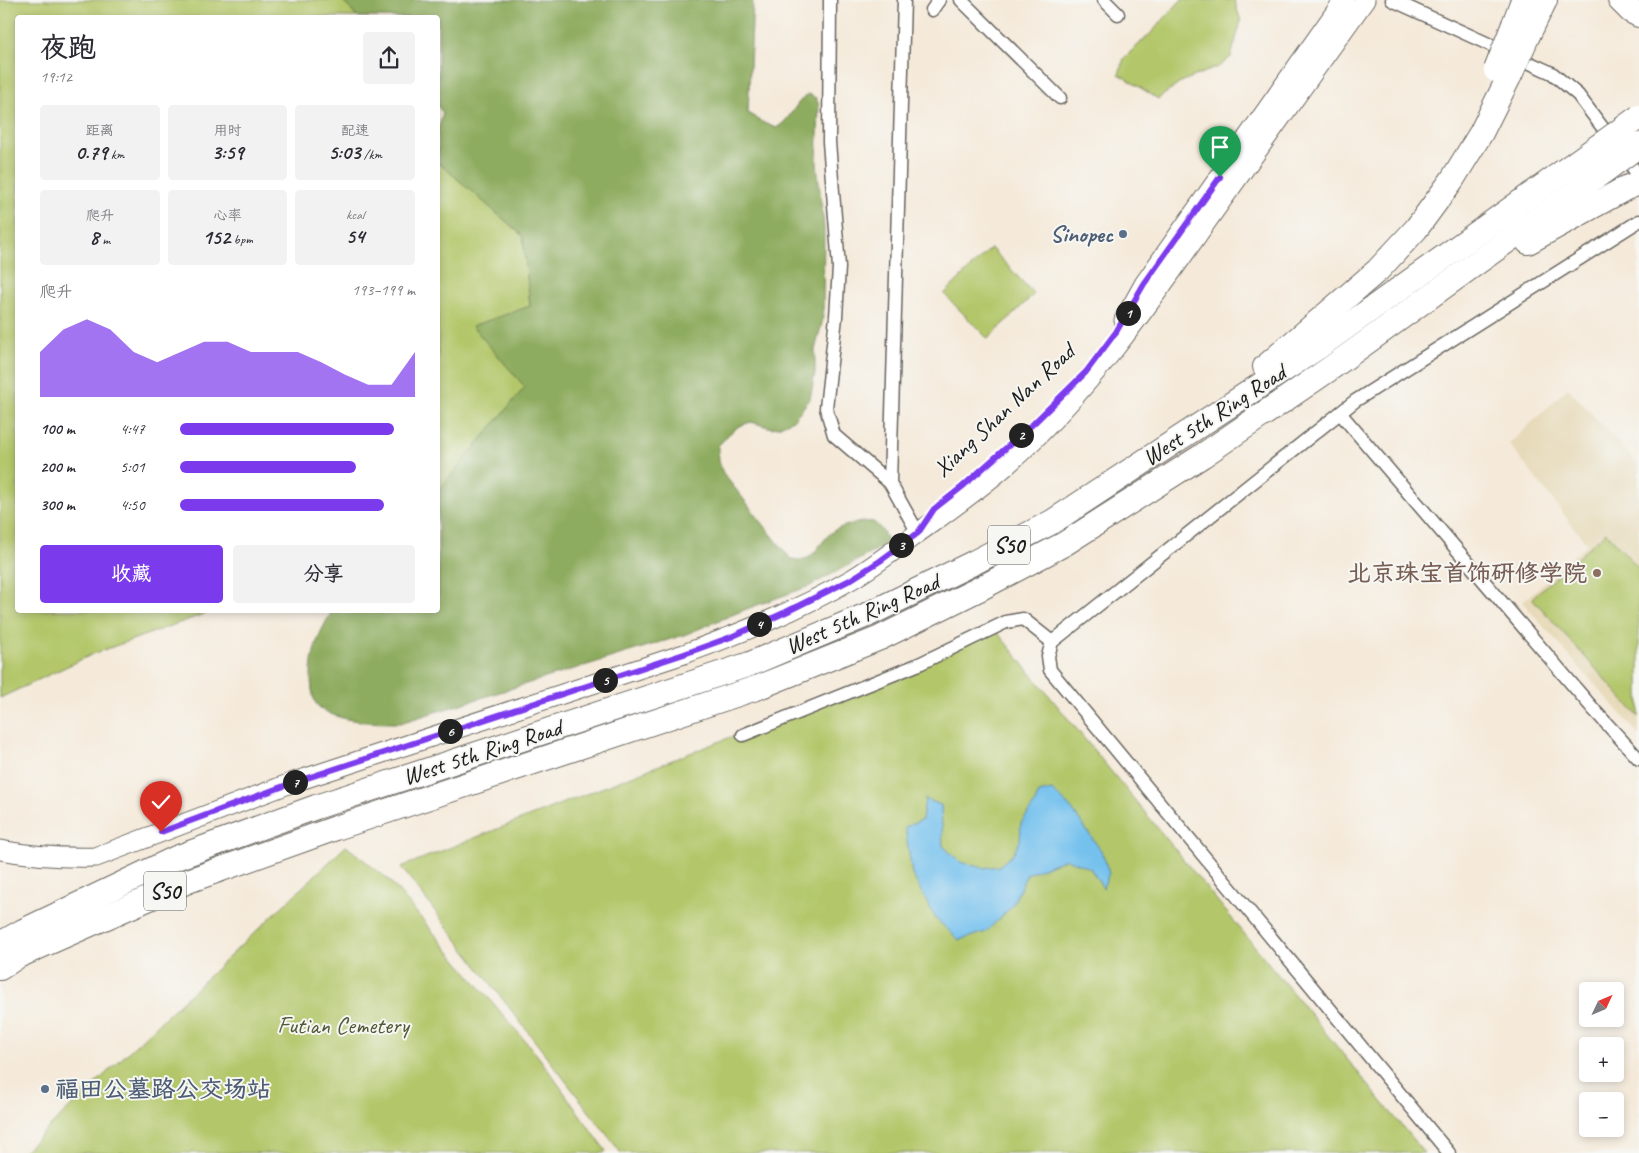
<!DOCTYPE html>
<html lang="zh">
<head>
<meta charset="utf-8">
<style>
  :root { --surface:#fff; --page:#f2f2f3; --text:#2b2b33; --muted:#7c7c81; --accent:#7c3aed }
  body { margin:0; font-family:Caveat,"LXGW WenKai TC",sans-serif; background:var(--page); color:var(--text); height:100vh; display:flex; flex-direction:column; font-size:19px; white-space:nowrap }
  * { box-sizing:border-box; margin:0 }
  p { font-size:16px; color:var(--muted) }
  .icon { flex:none; width:28px; height:28px; fill:none; stroke:currentColor; stroke-width:2; stroke-linecap:round; stroke-linejoin:round }
  .map { position:relative; flex:1; overflow:hidden }
  .drawer { position:absolute; left:15px; top:15px; width:425px; height:598px; display:flex; flex-direction:column; background:var(--surface); border-radius:5px; box-shadow:0 2px 8px #0003 }
  .drawer>* { flex:none }
  .needle { width:32px; rotate:46deg }
  .controls { position:absolute; left:1579px; top:982px; display:grid; gap:10px }
  .controls a { display:grid; place-items:center; width:45px; height:45px; border-radius:5px; background:var(--surface); box-shadow:0 2px 8px #0003; font-size:25px }
  .pin { position:absolute; display:grid; place-items:center; width:42px; height:42px; color:#fff; margin:-51px -21px; border-radius:50% 50% 50% 0; rotate:-45deg; box-shadow:0 0 5px #0007 }
  .pin .icon { rotate:45deg }
  .km { position:absolute; width:25px; height:25px; margin:-12px; border-radius:50%; background:#222; color:#fff; font-size:14px; line-height:25px; text-align:center }
  .round { display:grid; place-items:center; flex:none; width:52px; height:52px; border-radius:5px; background:var(--page) }
  .summary { display:flex; align-items:center; justify-content:space-between; height:85px; padding:0 25px }
  h1 { font-size:28px; font-weight:700; line-height:38px }
  .metrics { display:grid; grid-template-columns:repeat(3,1fr); gap:8px; height:85px; padding:5px 25px }
  .metrics div { display:grid; align-content:center; border-radius:5px; background:var(--page); text-align:center }
  .metrics b { font-size:21px; font-weight:700 }
  .metrics small { font-size:14px; font-weight:400 }
  .metrics p { font-size:14px }
  .chart { height:140px; padding:10px 25px }
  .chart p { display:flex; justify-content:space-between }
  .chart svg { width:100%; height:90px; margin-top:5px; fill:var(--accent); opacity:.7 }
  .primary-button { display:flex; gap:10px; margin-top:auto; padding:10px 25px }
  .primary-button a { flex:1; height:58px; border-radius:5px; background:var(--accent); color:#fff; font-size:20px; font-weight:700; line-height:58px; text-align:center }
  .primary-button a+a { background:var(--page); color:var(--text) }
  ul { padding:0 25px; list-style:none; font-size:16px }
  li { display:grid; grid-template-columns:80px 60px 1fr; align-items:center; height:38px }
  li i { height:12px; border-radius:6px; background:var(--accent) }
  .map>svg:first-child { display:block }
</style>
</head>
<body>
<div class="map">
<svg width="1639" height="1153" viewBox="0 0 1639 1153">
  <rect width="100%" height="100%" fill="#f6f6f2"/>
  <filter id="ink" filterUnits="userSpaceOnUse"><feTurbulence type="fractalNoise" baseFrequency=".02" numOctaves="2"/><feDisplacementMap in="SourceGraphic" scale="10" xChannelSelector="R" yChannelSelector="G"/><feConvolveMatrix kernelMatrix="1 2 1 2 8 2 1 2 1" color-interpolation-filters="sRGB"/></filter>
  <filter id="wash" filterUnits="userSpaceOnUse"><feTurbulence type="fractalNoise" baseFrequency=".0096" numOctaves="4" result="noise"/><feDisplacementMap in="SourceGraphic" scale="20" xChannelSelector="R" yChannelSelector="G"/><feGaussianBlur stdDeviation="1.12" result="paint"/><feColorMatrix in="noise" values="0 0 0 0 0 0 0 0 0 0 0 0 0 0 0 0 0 1.4 0 .05"/><feComposite in="paint" operator="in"/></filter>
  <g filter="url(#wash)">
    <rect width="100%" height="100%" fill="#f5eada"/>
    <!-- built -->
    <polygon fill="#e7daba" points="1568,388 1639,465 1639,735 1522,602 1587,544 1509,444"/>
    <!-- green -->
    <g fill="#b3c76b" stroke="#687244">
      <polygon points="0,0 342,0 357,17 18,18 18,610 215,610 93,654 0,698"/>
      <polygon points="1181,0 1234,0 1241,21 1231,57 1220,66 1183,81 1158,99 1119,74 1124,58 1151,33"/>
      <polygon points="438,162 523,236 530,307 525,387 438,491"/>
      <polygon points="991,248 1034,294 988,339 944,294"/>
      <polygon points="1606,532 1639,569 1639,717 1532,598"/>
      <polygon points="997,632 1424,1153 621,1153 401,867"/>
      <polygon points="346,846 388,879 538,1056 606,1151 604,1153 22,1153"/>
    </g>
    <!-- forest -->
    <path fill="#8eac5f" stroke="#55643e" d="M342 0H753L748 113 764 123 776 128C791 120 794 103 808 94L816 98 819 105 817 165 824 227 823 319 815 350V373L810 399 793 420 780 426 772 428 751 422 739 426 729 434 718 446 719 461 723 473 790 558C813 567 817 544 832 532 838 526 866 520 873 522 878 524 883 532 886 537V541L882 547 810 586 749 608 684 635 400 723C376 723 339 723 319 707 314 703 313 695 312 690 308 659 317 635 333 610H438V491L525 387 472 326 530 306 523 236 438 162V129L443 113 438 107V18L357 17Z"/>
    <!-- water -->
    <polygon fill="#74c1ee" stroke="#486e85" points="1052,790 1071,808 1102,852 1109,873 1103,888 1090,868 1066,859 1027,874 1012,906 986,932 959,940 936,919 912,874 905,827 922,820 925,799 941,805 943,846 960,862 983,868 999,866 1012,855 1020,841 1021,823 1034,805 1039,793"/>
  </g>
  <g filter="url(#ink)">
    <g fill="none" stroke-linecap="round" stroke-linejoin="round">
      <defs>
        <g id="street">
          <polyline points="830,0 829,142 839,267 836,317 826,408 834,435 890,483"/>
          <polyline points="904,0 890,483 918,533"/>
          <polyline points="961,0 1060,98"/>
          <polyline points="1104,0 1118,14"/>
          <polyline points="1392,0 1552,73 1578,95 1639,176"/>
          <polyline points="932,10 939,0"/>
          <polyline points="1340,413 1595,711 1639,759"/>
          <polyline points="743,735 917,665 1006,622 1023,619 1052,642"/>
          <polyline points="1449,1153 1050,670 1048,656 1052,642 1355,401 1639,221"/>
        </g>
        <g id="secondary">
          <polyline points="1124,320 1144,284 1344,0"/>
          <path d="M0 850C32 856 63 858 96 857L291 783 684 654C741 633 799 610 852 579 874 566 894 550 915 535 947 512 979 490 1008 464 1087 393 1147 308 1207 221 1260 147 1312 74 1365 0"/>
        </g>
        <g id="highway">
          <polyline points="1620,0 1631,11 1639,15"/>
          <polyline points="1514,24 1523,0"/>
          <polyline points="1528,35 1545,0"/>
          <polyline points="1528,242 1626,188 1639,183"/>
          <polyline points="1265,367 1378,270 1416,229 1452,180 1481,133 1510,75"/>
          <polyline points="0,944 23,931 176,858 316,807 750,664 869,614 973,563 1052,522 1317,348 1589,153"/>
          <polyline points="0,968 18,956 188,881 336,828 759,687 880,638 983,587 1064,544 1202,456 1328,370 1604,171"/>
        </g>
      </defs>
      <!-- street casing -->
      <use href="#street" stroke="#68645e" stroke-width="15"/>
      <!-- secondary casing -->
      <use href="#secondary" stroke="#68645e" stroke-width="21"/>
      <!-- highway casing -->
      <use href="#highway" stroke="#68645e" stroke-width="26"/>
      <!-- street -->
      <use href="#street" stroke="#fff" stroke-width="12"/>
      <!-- secondary -->
      <use href="#secondary" stroke="#fff" stroke-width="19"/>
      <!-- highway -->
      <use href="#highway" stroke="#fff" stroke-width="24"/>
      <defs>
        <g id="highway-bridge">
          <polyline points="1496,70 1514,24"/>
          <polyline points="1510,75 1528,35"/>
          <polyline points="1589,153 1639,117"/>
          <polyline points="1604,171 1639,145"/>
        </g>
      </defs>
      <!-- highway-bridge casing -->
      <use href="#highway-bridge" stroke="#68645e" stroke-width="26" stroke-linecap="butt"/>
      <!-- highway-bridge -->
      <use href="#highway-bridge" stroke="#fff" stroke-width="24"/>
    </g>
  </g>
  <g fill="none" stroke-linecap="round" stroke-linejoin="round" filter="url(#ink)">
    <defs>
      <polyline id="route" points="161,832 292,783 684,654 731,637 786,612 850,580 880,561 918,533 934,509 962,487 1034,423 1086,372 1116,332 1144,284 1220,177"/>
    </defs>
    <!-- route casing -->
    <use href="#route" stroke="#fff" stroke-width="10"/>
    <!-- route -->
    <use href="#route" stroke="#7c3aed" stroke-width="6"/>
  </g>
  <!-- markers -->
  <g fill="#5c6f8a" stroke="#f6f6f2" stroke-width="2">
    <circle cx="1123" cy="234" r="5"/>
    <circle cx="45" cy="1089" r="5"/>
  </g>
  <circle fill="#8d6e63" stroke="#f6f6f2" stroke-width="2" cx="1597" cy="573" r="5"/>
  <g text-anchor="middle" stroke-width="4" stroke-linejoin="round" paint-order="stroke">
    <!-- shield labels -->
    <g fill="#f6f6f2" stroke="#5d5d5c" stroke-width="1">
      <rect x="988" y="525.5" width="42" height="39" rx="4"/>
      <rect x="144" y="871.5" width="42" height="39" rx="4"/>
    </g>
    <g font-size="22" font-weight="bold" fill="#1c1c1c">
      <text x="1009" y="553">S50</text>
      <text x="165" y="899">S50</text>
    </g>
    <!-- service labels -->
    <g font-size="24" font-weight="bold" fill="#4e5e75" stroke="#f6f6f2" text-anchor="end">
      <text x="1113" y="242">Sinopec</text>
      <text x="55" y="1097" text-anchor="start">福田公墓路公交场站</text>
    </g>
    <!-- street labels -->
    <g font-size="24" fill="#1c1c1c" stroke="#f6f6f2">
      <text transform="translate(1004 410) rotate(-43)" y="8">Xiang Shan Nan Road</text>
      <text transform="translate(1214 415) rotate(-33)" y="8">West 5th Ring Road</text>
      <text transform="translate(862 614) rotate(-24)" y="8">West 5th Ring Road</text>
      <text transform="translate(482 752) rotate(-18)" y="8">West 5th Ring Road</text>
    </g>
    <!-- education labels -->
    <g font-size="24" font-weight="bold" fill="#785e54" stroke="#f6f6f2" text-anchor="end">
      <text x="1587" y="581">北京珠宝首饰研修学院</text>
    </g>
    <!-- park labels -->
    <g font-size="24" fill="#515838" stroke="#f6f6f2">
      <text x="343" y="1033">Futian Cemetery</text>
    </g>
  </g>
</svg>
<div class="controls">
<a><svg class="needle" viewBox="-14 -14 28 28"><path d="M0-13l5 13h-10z" fill="#e53935"/><path d="M0 13l5-13h-10z" fill="#7c7c81"/></svg></a>
<a>+</a>
<a>−</a>
</div>
<div class="pin" style="left:1220px;top:177px;background:#1e9e55"><svg class="icon" aria-label="arrive" viewBox="0 0 24 24"><path d="M6 21V4h12l-3 4 3 4H6"/></svg></div>
<div class="pin" style="left:161px;top:832px;background:#d93025"><svg class="icon" aria-label="check" viewBox="0 0 24 24"><path d="M5 12l5 5 9-10"/></svg></div>
<b class="km" style="left:1128px;top:313px">1</b>
<b class="km" style="left:1021px;top:435px">2</b>
<b class="km" style="left:901px;top:545px">3</b>
<b class="km" style="left:759px;top:624px">4</b>
<b class="km" style="left:605px;top:680px">5</b>
<b class="km" style="left:450px;top:731px">6</b>
<b class="km" style="left:295px;top:782px">7</b>
<section class="drawer">
<div class="summary"><div><h1>夜跑</h1><p>19:12</p></div><a class="round"><svg class="icon" aria-label="share" viewBox="0 0 24 24"><path d="M12 15V3M7 8l5-5 5 5M5 13v7h14v-7"/></svg></a></div>
<div class="metrics">
<div><p>距离</p><b>0.79<small> km</small></b></div>
<div><p>用时</p><b>3:59</b></div>
<div><p>配速</p><b>5:03<small> /km</small></b></div>
</div>
<div class="metrics">
<div><p>爬升</p><b>8<small> m</small></b></div>
<div><p>心率</p><b>152<small> bpm</small></b></div>
<div><p>kcal</p><b>54</b></div>
</div>
<div class="chart"><p><span>爬升</span>193–199 m</p>
<svg viewBox="0 0 160 44" preserveAspectRatio="none"><path d="M0 44V22L10 11L20 6L30 11L40 22L50 27L60 22L70 17L80 17L90 22L100 22L110 22L120 27L130 33L140 38L150 38L160 22V44z"/></svg>
</div>
<ul>
<li><b>100 m</b>4:47<i style="width:91%"></i></li>
<li><b>200 m</b>5:01<i style="width:75%"></i></li>
<li><b>300 m</b>4:50<i style="width:87%"></i></li>
</ul>
<div class="primary-button"><a>收藏</a><a>分享</a></div>
</section>
</div>
</body>
</html>
